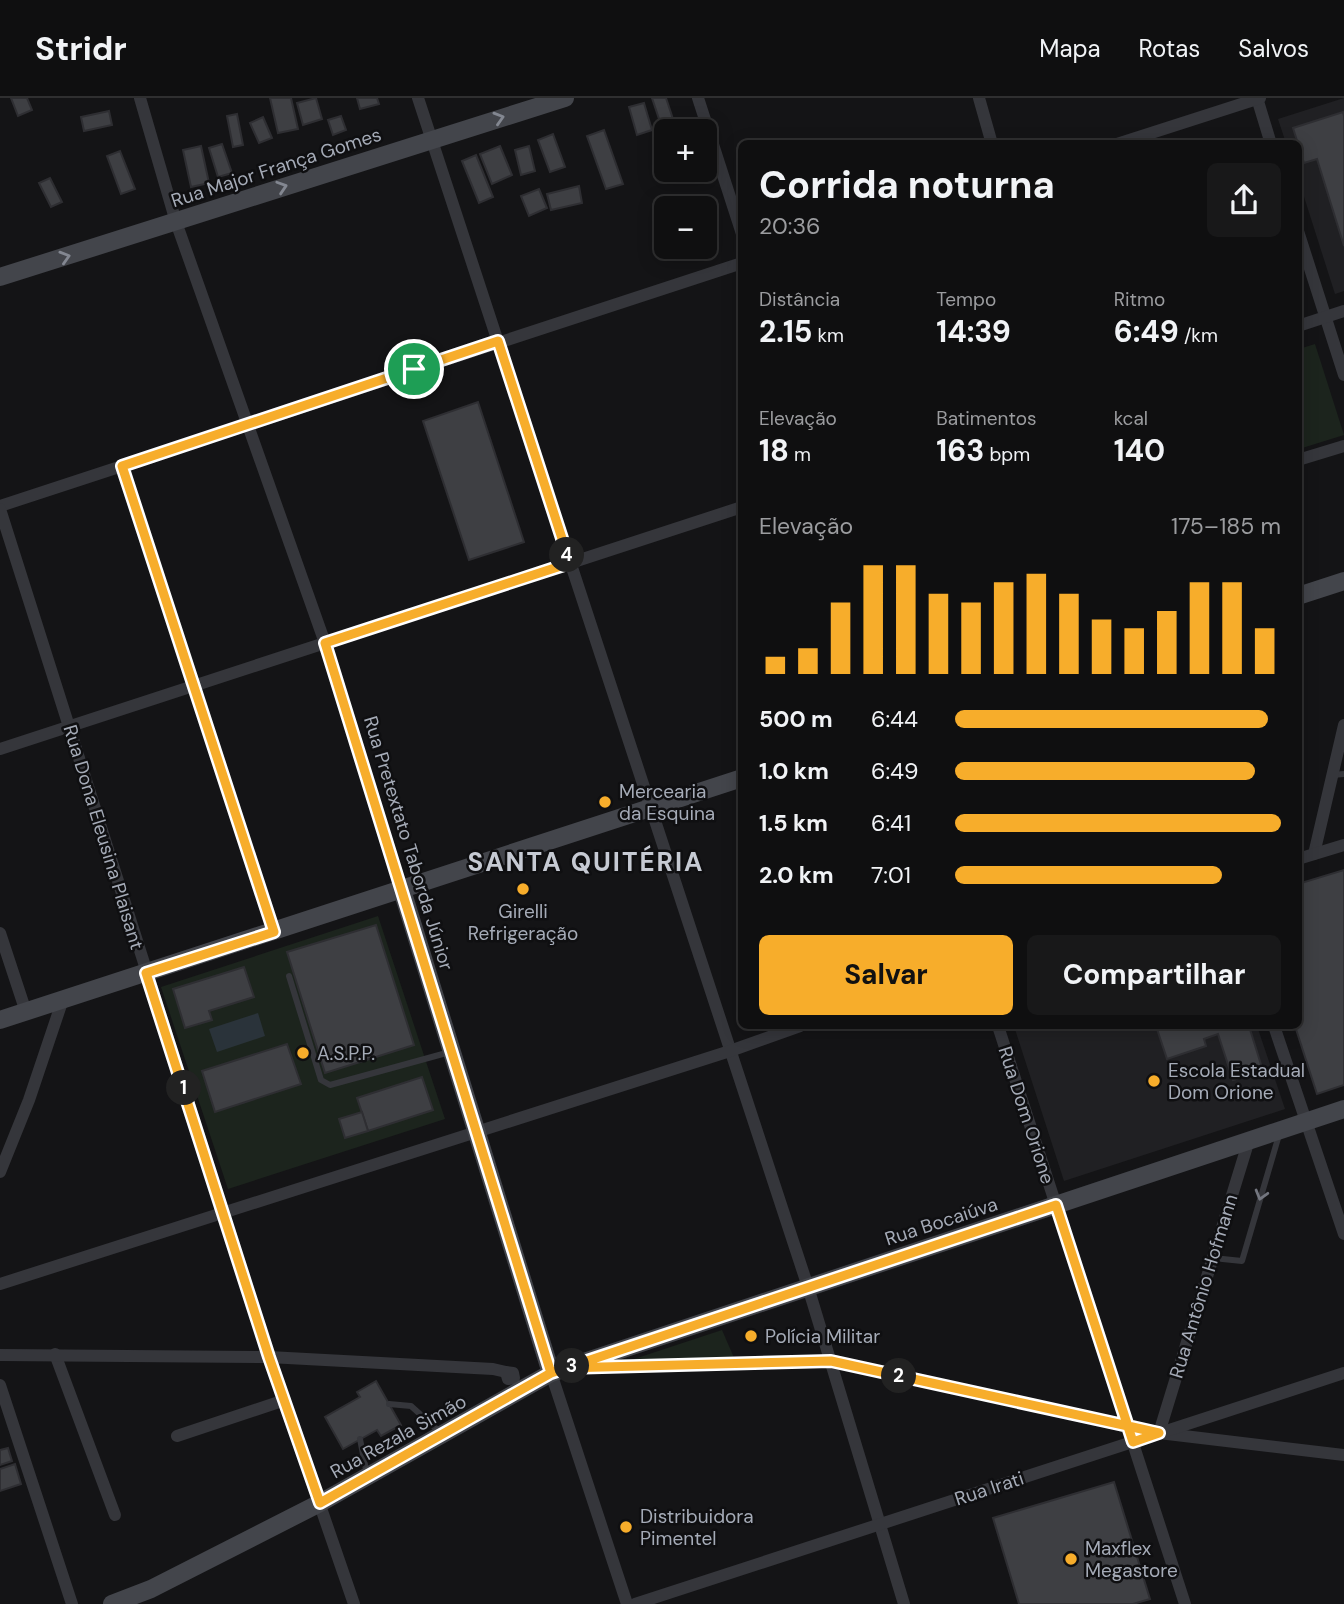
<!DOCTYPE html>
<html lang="pt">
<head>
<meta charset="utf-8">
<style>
  :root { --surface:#0f0f10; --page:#181819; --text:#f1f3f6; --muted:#9b9c9f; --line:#2f2f30; --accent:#f7ad2b }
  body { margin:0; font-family:"DM Sans",sans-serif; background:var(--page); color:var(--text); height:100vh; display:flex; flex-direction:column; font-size:26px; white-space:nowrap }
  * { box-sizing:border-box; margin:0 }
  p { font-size:23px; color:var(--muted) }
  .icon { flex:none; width:38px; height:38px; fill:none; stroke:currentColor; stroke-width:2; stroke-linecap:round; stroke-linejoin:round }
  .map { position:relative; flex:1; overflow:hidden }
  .side { position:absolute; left:738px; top:42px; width:564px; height:889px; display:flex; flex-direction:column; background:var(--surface); border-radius:10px; box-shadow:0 4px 18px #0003,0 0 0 2px var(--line) }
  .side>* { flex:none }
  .buttons { position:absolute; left:654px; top:21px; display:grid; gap:14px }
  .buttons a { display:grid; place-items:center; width:63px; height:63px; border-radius:10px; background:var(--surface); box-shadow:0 4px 18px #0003,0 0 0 2px var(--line); font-size:35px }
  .pin { position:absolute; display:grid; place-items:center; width:60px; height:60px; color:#fff; margin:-30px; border:4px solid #fff; border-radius:50%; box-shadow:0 2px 7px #0007 }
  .km { position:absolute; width:35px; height:35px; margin:-18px; border-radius:50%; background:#222; color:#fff; font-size:19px; line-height:35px; text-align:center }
  .round { display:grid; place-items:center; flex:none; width:74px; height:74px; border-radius:10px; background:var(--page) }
  .overview { display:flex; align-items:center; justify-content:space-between; height:119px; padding:0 21px }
  h1 { font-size:38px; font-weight:700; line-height:52px }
  .metrics { display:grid; grid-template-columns:repeat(3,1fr); gap:10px; height:119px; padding:7px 21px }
  .metrics div { display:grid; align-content:center }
  .metrics b { font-size:30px; font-weight:700 }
  .metrics small { font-size:19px; font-weight:400 }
  .metrics p { font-size:19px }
  .chart { height:196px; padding:14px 21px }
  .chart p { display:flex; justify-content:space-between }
  .chart svg { width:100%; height:126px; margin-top:7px; stroke:var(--accent); stroke-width:6 }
  .primary-button { display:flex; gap:14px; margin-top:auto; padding:14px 21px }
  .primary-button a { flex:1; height:80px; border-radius:10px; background:var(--accent); color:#111; font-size:28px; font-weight:700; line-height:80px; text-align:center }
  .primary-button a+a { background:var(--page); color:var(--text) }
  ul { padding:0 21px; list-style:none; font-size:23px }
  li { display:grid; grid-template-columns:112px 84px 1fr; align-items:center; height:52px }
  li i { height:18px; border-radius:9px; background:var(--accent) }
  header { display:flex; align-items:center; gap:42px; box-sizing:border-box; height:98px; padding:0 35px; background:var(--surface); border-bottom:2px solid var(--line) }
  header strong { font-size:33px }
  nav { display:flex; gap:38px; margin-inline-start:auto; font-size:24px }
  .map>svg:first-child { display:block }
</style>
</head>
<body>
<header>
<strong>Stridr</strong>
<nav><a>Mapa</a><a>Rotas</a><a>Salvos</a></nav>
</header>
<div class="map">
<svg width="1344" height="1506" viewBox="0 0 1344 1506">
  <rect width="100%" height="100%" fill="#141416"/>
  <!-- built -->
  <g fill="#202023">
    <polygon points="1344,0 1344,193 1335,196 1299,83 1298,46 1286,45 1278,21"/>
    <polygon points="1014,928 1257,928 1285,1011 1064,1083"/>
  </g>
  <!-- green -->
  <g fill="#1c241d">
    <polygon points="1315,246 1344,337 1299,351 1299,251"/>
    <polygon points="378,818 445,1021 228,1091 161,889"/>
    <polygon points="722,1232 735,1262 631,1262"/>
  </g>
  <!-- water -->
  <polygon fill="#2a333a" points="258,915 265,938 217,954 209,931"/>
  <!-- building -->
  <g fill="#3e3f43" stroke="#2e2e32" stroke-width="2">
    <polygon points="11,0 27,0 32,12 18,18"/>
    <polygon points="270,0 291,0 298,31 278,35"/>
    <polygon points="316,0 322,21 303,27 297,5"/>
    <polygon points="357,0 377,0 379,6 360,11"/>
    <polygon points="652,0 666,0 677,33 667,33 667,45"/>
    <polygon points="644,5 652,32 637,37 629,9"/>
    <polygon points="109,13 112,27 84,33 81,19"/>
    <polygon points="1343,14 1344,18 1344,148 1317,61 1304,65 1293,30"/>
    <polygon points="237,16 243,47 233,49 227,18"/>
    <polygon points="341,18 346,32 333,37 328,22"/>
    <polygon points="263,19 272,40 259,45 250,25"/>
    <polygon points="604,32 623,86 606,91 587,38"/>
    <polygon points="553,36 565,69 550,74 538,42"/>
    <polygon points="222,46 232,75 218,79 209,50"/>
    <polygon points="201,48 209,85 191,89 183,52"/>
    <polygon points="500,48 512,77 492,86 480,56"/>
    <polygon points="529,48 535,73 521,77 515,52"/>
    <polygon points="120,53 135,91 121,96 107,58"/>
    <polygon points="476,57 493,99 479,105 462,63"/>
    <polygon points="50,80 62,104 51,109 39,85"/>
    <polygon points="579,88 582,105 551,112 547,96"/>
    <polygon points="539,91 547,110 529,118 521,98"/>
    <polygon points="478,304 524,444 469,462 423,323"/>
    <polygon points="1344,772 1344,987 1317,996 1295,928 1298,928 1298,786"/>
    <polygon points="376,827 414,947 325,975 287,854"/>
    <polygon points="244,869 254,899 209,913 212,922 185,930 173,891"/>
    <polygon points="1156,928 1249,928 1263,973 1233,982 1218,936 1204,941 1206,948 1167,961"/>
    <polygon points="287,946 301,986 215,1014 202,973"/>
    <polygon points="422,979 433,1012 368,1033 357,1000"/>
    <polygon points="362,1014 368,1033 345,1040 339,1021"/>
    <polygon points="376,1283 401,1327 381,1338 377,1332 343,1351 325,1319 360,1299 357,1294"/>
    <polygon points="8,1350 12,1363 0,1367 0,1352"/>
    <polygon points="15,1366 21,1386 0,1393 0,1371"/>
    <polygon points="1114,1384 1150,1501 1133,1506 1019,1506 993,1420"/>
  </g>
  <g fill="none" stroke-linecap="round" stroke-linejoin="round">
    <!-- lane -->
    <g stroke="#35363b" stroke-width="6">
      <polyline points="1332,677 1344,676"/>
      <polyline points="289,878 321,982 330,987 450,954"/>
      <polyline points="1213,1160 1242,1163 1279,1037"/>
      <polyline points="389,1306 411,1308 441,1335"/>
      <polyline points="360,1341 367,1377"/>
    </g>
    <!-- street -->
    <g stroke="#35363b" stroke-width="12">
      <polyline points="140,0 176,124 325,545 402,792"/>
      <polyline points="418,0 808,1189 904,1506"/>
      <polyline points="698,0 742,136"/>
      <polyline points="979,0 992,46"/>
      <polyline points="1257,0 1271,46"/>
      <polyline points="1117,46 1260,0"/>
      <polyline points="1298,133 1344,277"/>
      <polyline points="1298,228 1344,213"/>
      <polyline points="1298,362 1344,348"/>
      <polyline points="122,368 274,834"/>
      <polyline points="0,408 742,165"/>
      <polyline points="0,411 269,1259 354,1506"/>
      <polyline points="0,651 742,409"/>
      <polyline points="1314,756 1344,627"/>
      <polyline points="1298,761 1344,747"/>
      <polyline points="0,835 26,914"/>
      <polyline points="998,928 1185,1506"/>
      <polyline points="1274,928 1344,1136"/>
      <polyline points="0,1074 29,1002 62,904"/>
      <polyline points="0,1186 730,953 800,928"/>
      <polyline points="55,1256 115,1417"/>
      <polyline points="0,1257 269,1259 493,1271 506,1274 508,1281 514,1280 513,1275 506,1274"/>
      <polyline points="578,1270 831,1263 1159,1335 1344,1357"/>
      <polyline points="551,1275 627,1506"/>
      <polyline points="0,1287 72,1506"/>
      <polyline points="1159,1335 1249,1042"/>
      <polyline points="177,1338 285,1302"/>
      <polyline points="635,1506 1344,1275"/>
    </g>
    <!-- secondary -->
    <g stroke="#43454b" stroke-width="18">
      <polyline points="0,179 565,0"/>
      <polyline points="1298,498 1344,483"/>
      <polyline points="402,792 551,1275"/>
      <polyline points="0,922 742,680"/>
      <polyline points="112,1506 151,1491 320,1405 551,1275 1344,1011"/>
    </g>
  </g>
  <!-- one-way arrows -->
  <defs><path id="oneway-chevron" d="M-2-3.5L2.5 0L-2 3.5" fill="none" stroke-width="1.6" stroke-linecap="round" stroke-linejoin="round" transform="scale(1.75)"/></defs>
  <g stroke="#838791">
    <use href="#oneway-chevron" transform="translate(499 20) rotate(-17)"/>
    <use href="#oneway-chevron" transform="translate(282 89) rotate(-18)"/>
    <use href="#oneway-chevron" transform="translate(65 159) rotate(-17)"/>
  </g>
  <use stroke="#73767f" href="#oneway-chevron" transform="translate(1261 1097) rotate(106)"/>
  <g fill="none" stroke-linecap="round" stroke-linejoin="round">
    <defs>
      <path id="route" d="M414 271 122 368 274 834 146 875 269 1259 320 1405 551 1275 564 1270 831 1263 1128 1328 1159 1335 1133 1344C1107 1265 1081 1186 1056 1107L551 1275 325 545 570 465 498 243 414 271"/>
    </defs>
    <!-- route casing -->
    <use href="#route" stroke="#fff" stroke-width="14"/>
    <!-- route -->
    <use href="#route" stroke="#f7ad2b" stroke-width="9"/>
  </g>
  <!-- markers -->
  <g fill="#f7ad2b" stroke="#0f0f11" stroke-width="2.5">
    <circle cx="605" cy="704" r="7"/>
    <circle cx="523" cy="791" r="7"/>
    <circle cx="303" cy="955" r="7"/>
    <circle cx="1154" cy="983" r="7"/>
    <circle cx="751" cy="1238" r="7"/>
    <circle cx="626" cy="1429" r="7"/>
    <circle cx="1071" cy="1461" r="7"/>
  </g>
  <g text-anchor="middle" stroke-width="5" stroke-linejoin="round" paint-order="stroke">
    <!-- street labels -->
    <g font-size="19" fill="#a5abb7" stroke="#0f0f11">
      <text transform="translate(276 69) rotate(-18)" y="7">Rua Major França Gomes</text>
      <text transform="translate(104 739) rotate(73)" y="7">Rua Dona Eleusina Plaisant</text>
      <text transform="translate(409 745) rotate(73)" y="7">Rua Pretextato Taborda Júnior</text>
      <text transform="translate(1027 1017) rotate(72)" y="7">Rua Dom Orione</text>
      <text transform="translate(941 1123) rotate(-18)" y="7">Rua Bocaiúva</text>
      <text transform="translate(1203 1188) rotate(-73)" y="7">Rua Antônio Hofmann</text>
      <text transform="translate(398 1338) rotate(-29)" y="7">Rua Rezala Simão</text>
      <text transform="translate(989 1390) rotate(-18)" y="7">Rua Irati</text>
    </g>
    <!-- poi labels -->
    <g font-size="19" fill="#a5abb7" stroke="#0f0f11" text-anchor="start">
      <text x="619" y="700">Mercearia<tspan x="619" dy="22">da Esquina</tspan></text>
      <text x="523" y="820" text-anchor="middle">Girelli<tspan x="523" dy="22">Refrigeração</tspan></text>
      <text x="317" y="962">A.S.P.P.</text>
      <text x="1168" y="979">Escola Estadual<tspan x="1168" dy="22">Dom Orione</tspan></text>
      <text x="765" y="1245">Polícia Militar</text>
      <text x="640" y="1425">Distribuidora<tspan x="640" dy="22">Pimentel</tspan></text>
      <text x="1085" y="1457">Maxflex<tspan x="1085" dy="22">Megastore</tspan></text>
    </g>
    <!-- district labels -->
    <g font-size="26" font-weight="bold" letter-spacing="2" fill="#c6cad3" stroke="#0f0f11">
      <text x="586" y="773">SANTA QUITÉRIA</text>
    </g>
  </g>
</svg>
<div class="buttons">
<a>+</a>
<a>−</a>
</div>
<div class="pin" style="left:414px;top:271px;background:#1e9e55"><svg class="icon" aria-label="arrive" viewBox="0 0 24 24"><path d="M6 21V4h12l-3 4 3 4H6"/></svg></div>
<b class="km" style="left:184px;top:990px">1</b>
<b class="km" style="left:899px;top:1278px">2</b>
<b class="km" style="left:572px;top:1268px">3</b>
<b class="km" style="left:567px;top:457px">4</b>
<section class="side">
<div class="overview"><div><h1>Corrida noturna</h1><p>20:36</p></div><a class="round"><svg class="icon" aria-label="share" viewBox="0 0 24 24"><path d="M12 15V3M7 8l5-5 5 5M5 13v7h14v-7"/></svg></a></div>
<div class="metrics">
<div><p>Distância</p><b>2.15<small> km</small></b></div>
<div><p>Tempo</p><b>14:39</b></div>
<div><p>Ritmo</p><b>6:49<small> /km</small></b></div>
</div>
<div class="metrics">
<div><p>Elevação</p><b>18<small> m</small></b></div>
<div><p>Batimentos</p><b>163<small> bpm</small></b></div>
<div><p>kcal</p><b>140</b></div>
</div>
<div class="chart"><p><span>Elevação</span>175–185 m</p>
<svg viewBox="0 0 160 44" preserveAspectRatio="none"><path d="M5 44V38M15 44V35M25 44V19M35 44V6M45 44V6M55 44V16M65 44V19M75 44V12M85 44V9M95 44V16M105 44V25M115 44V28M125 44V22M135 44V12M145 44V12M155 44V28"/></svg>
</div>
<ul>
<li><b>500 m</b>6:44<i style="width:96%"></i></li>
<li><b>1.0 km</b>6:49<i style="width:92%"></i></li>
<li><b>1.5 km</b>6:41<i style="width:100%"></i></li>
<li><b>2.0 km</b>7:01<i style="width:82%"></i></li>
</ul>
<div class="primary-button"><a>Salvar</a><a>Compartilhar</a></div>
</section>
</div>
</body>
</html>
